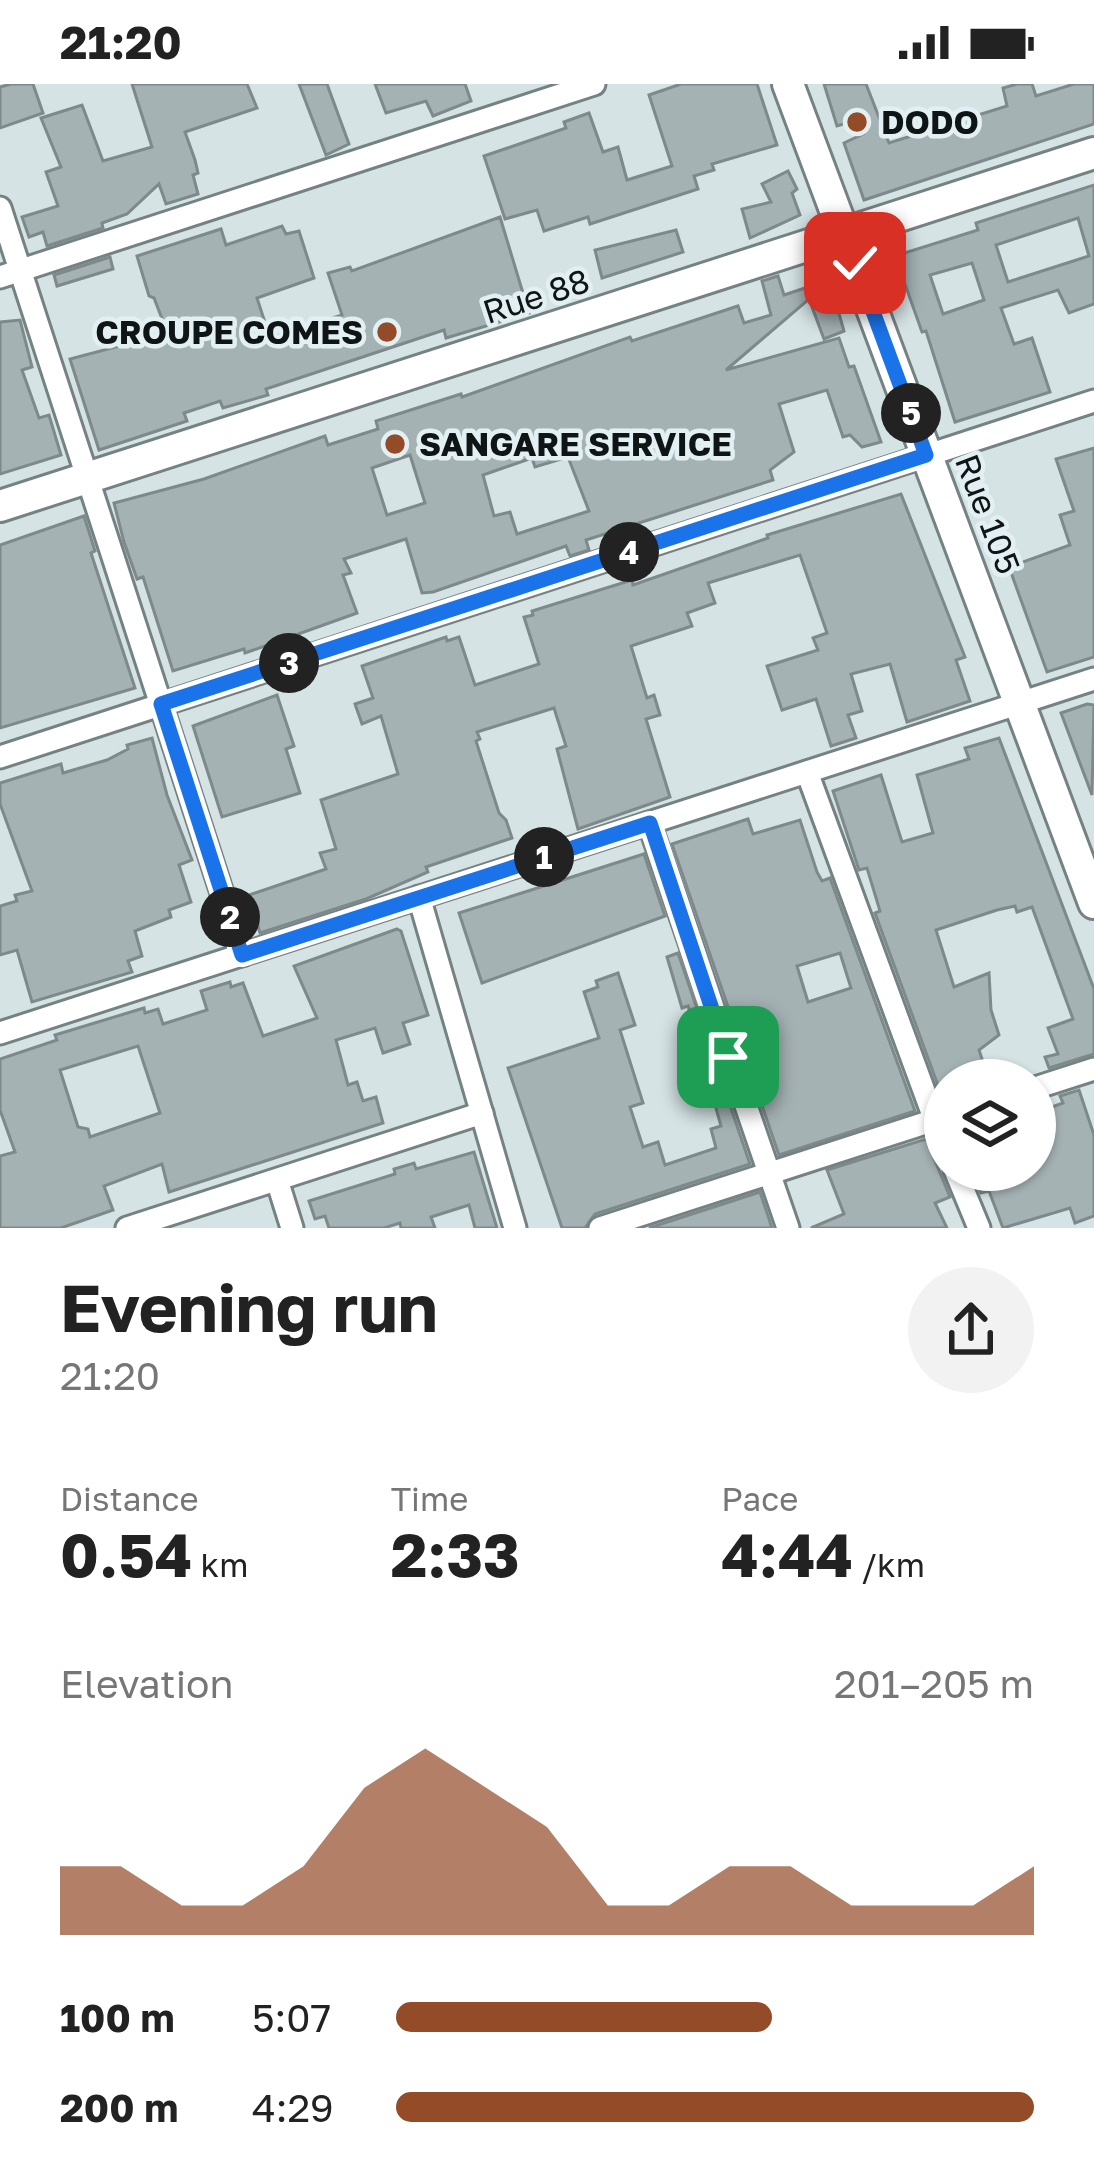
<!DOCTYPE html>
<html lang="en">
<head>
<meta charset="utf-8">
<style>
  :root { --surface:#fff; --page:#f2f2f2; --text:#222; --muted:#767676; --accent:#934b28 }
  body { margin:0; font-family:"Golos Text",sans-serif; background:var(--page); color:var(--text); height:100vh; display:flex; flex-direction:column; font-size:45px; white-space:nowrap }
  * { box-sizing:border-box; margin:0 }
  p { font-size:39px; color:var(--muted) }
  .icon { flex:none; width:66px; height:66px; fill:none; stroke:currentColor; stroke-width:2; stroke-linecap:round; stroke-linejoin:round }
  .map { position:relative; height:1144px; overflow:hidden }
  .sheet { display:flex; flex-direction:column; background:var(--surface); flex:1 }
  .sheet>* { flex:none }
  .controls { position:absolute; left:924px; top:975px; display:grid; gap:24px }
  .controls a { display:grid; place-items:center; width:132px; height:132px; border-radius:50%; background:var(--surface); box-shadow:0 3px 9px #0004; font-size:60px }
  .pin { position:absolute; display:grid; place-items:center; width:102px; height:102px; color:#fff; margin:-51px; border-radius:24px; box-shadow:0 6px 18px #0006 }
  .km { position:absolute; width:60px; height:60px; margin:-30px; border-radius:50%; background:#222; color:#fff; font-size:33px; line-height:60px; text-align:center }
  .round { display:grid; place-items:center; flex:none; width:126px; height:126px; border-radius:63px; background:var(--page) }
  .headline { display:flex; align-items:center; justify-content:space-between; height:204px; padding:0 60px }
  h1 { font-size:66px; font-weight:700; line-height:90px }
  .stats { display:grid; grid-template-columns:repeat(3,1fr); gap:18px; height:204px; padding:12px 60px }
  .stats div { display:grid; align-content:center }
  .stats b { font-size:60px; font-weight:700 }
  .stats small { font-size:33px; font-weight:400 }
  .stats p { font-size:33px }
  .chart { height:336px; padding:24px 60px }
  .chart p { display:flex; justify-content:space-between }
  .chart svg { width:100%; height:216px; margin-top:12px; fill:var(--accent); opacity:.7 }
  ul { padding:0 60px; list-style:none; font-size:39px }
  li { display:grid; grid-template-columns:192px 144px 1fr; align-items:center; height:90px }
  li i { height:30px; border-radius:15px; background:var(--accent) }
  .status { display:flex; justify-content:space-between; align-items:center; height:84px; padding:0 60px; background:var(--surface); direction:ltr }
  .status svg { height:33px; fill:currentColor }
  .map>svg:first-child { display:block }
</style>
</head>
<body>
<div class="status"><b>21:20</b><svg viewBox="0 0 49 12"><path d="M0 12V9h3v3zM5 12V6h3v6zM10 12V3h3v9zM15 12V0h3v12zM26 1h20v11H26zM47 4h2v5h-2z"/></svg></div>
<div class="map">
<svg width="1094" height="1144" viewBox="0 0 1094 1144">
  <rect width="100%" height="100%" fill="#d5e3e5"/>
  <!-- building -->
  <g fill="#a5b2b4" stroke="#7d898b" stroke-width="3" fill-rule="evenodd">
    <polygon points="11,0 33,0 43,29 0,44 0,3"/>
    <polygon points="132,0 247,0 257,24 185,48 195,76 198,89 193,91 198,110 166,120 159,100 127,130 102,139 103,144 47,162 43,148 29,153 22,133 58,122 46,88 61,83 41,34 82,21 103,77 152,63"/>
    <polygon points="299,0 327,0 349,60 326,71"/>
    <polygon points="375,0 465,0 471,17 433,32 426,17 386,29"/>
    <polygon points="681,0 757,0 777,61 712,80 714,86 694,92 698,105 590,140 588,133 544,147 537,126 505,135 484,72 566,44 564,38 589,29 603,68 618,63 627,96 672,82 649,11"/>
    <polygon points="824,0 866,0 889,59 1007,22 1003,4 1017,0 1032,0 1036,12 1074,0 1094,0 1094,40 864,116 844,59 863,50 857,36 837,42"/>
    <polygon points="788,87 797,105 792,109 800,131 750,154 742,125 771,118 762,100"/>
    <path d="M1094 101V220L1069 229 1058 206 1001 224 1014 260 1032 254 1050 308 955 338 926 247 922 248 895 172 978 146 976 139ZM1078 134 1089 172 1008 198 996 161ZM972 179 984 216 943 230 930 191Z"/>
    <polygon points="500,133 529,229 446,254 444,246 266,305 268,311 223,324 220,317 184,329 187,337 99,366 70,275 161,251 160,247 166,245 154,214 149,212 137,172 221,145 226,161 282,142 286,150 299,147 314,194 257,214 270,254 342,231 328,189 350,183 352,187"/>
    <polygon points="676,146 683,168 602,194 595,166"/>
    <polygon points="110,173 113,185 57,202 54,191"/>
    <path d="M778 192 784 211 832 195 810 215 834 212 844 247 824 255 809 215 726 286 839 254 849 283 854 282 881 358 862 363 850 351 843 353 827 306 779 320 794 368 770 386 773 396 586 456 589 466 570 472 566 462 433 508 422 509 406 455 344 475 351 489 343 491 357 529 245 569 244 565 173 587 143 493 137 495 124 458 114 419 204 395 325 352 328 361 378 345 376 337 461 310 462 313 630 253 632 257 738 222 744 239 771 231 762 197ZM410 371 425 419 387 431 372 384ZM568 373 589 427 517 450 510 428 494 432 483 391 532 374 535 383Z"/>
    <polygon points="20,236 32,283 22,286 39,334 49,331 61,371 0,390 0,238"/>
    <polygon points="1094,364 1094,573 1047,588 1009,483 1070,461 1060,431 1074,427 1056,375"/>
    <polygon points="901,410 965,573 956,576 970,617 907,638 890,580 851,590 862,627 848,631 856,654 831,662 816,615 782,626 767,582 818,566 813,554 827,549 800,471 708,499 715,519 687,529 692,542 631,562 647,614 654,611 660,631 646,635 670,713 578,745 557,665 566,662 554,624 477,648 480,655 476,657 499,729 506,736 512,754 426,783 428,788 366,815 260,849 249,811 326,785 320,769 336,765 321,716 398,690 381,632 362,640 355,620 373,614 362,582 446,553 447,557 459,553 475,601 539,580 524,533 533,531 532,527 632,496 633,501 768,454 767,451"/>
    <polygon points="84,432 95,467 91,469 135,604 0,644 0,461"/>
    <polygon points="277,611 294,662 286,665 300,709 222,733 193,642"/>
    <polygon points="1087,620 1094,621 1092,711 1061,629"/>
    <polygon points="152,654 167,711 192,776 179,781 191,818 169,826 171,833 135,847 142,872 128,877 132,888 32,918 17,866 0,871 0,822 17,817 15,811 32,807 0,720 0,699 61,680 63,689 107,676 128,665 127,661"/>
    <polygon points="999,654 1094,905 1094,970 1049,984 1045,973 1058,970 1048,944 1073,935 1032,823 1017,828 1015,822 997,826 936,846 954,903 989,889 991,926 999,951 979,966 989,996 945,996 944,1018 875,829 880,827 867,784 859,786 833,707 881,691 902,758 933,749 917,691 969,675 965,664"/>
    <path d="M748 735 753 750 800 736 817 788 822 797 830 794 915 1027 779 1071 672 760ZM840 869 851 904 808 918 797 882Z"/>
    <polygon points="644,770 665,832 482,899 459,829"/>
    <path d="M397 845 401 847 428 931 403 939 410 960 383 969 375 944 336 956 348 1001 357 998 363 1017 376 1013 383 1039 169 1108 162 1080 104 1102 113 1126 61 1144H0V1072L15 1068 0 1026V975L57 956 55 951 144 924 145 929 158 925 163 940 207 926 201 907 230 898 231 903 243 899 263 952 317 934 294 882ZM138 962 160 1029 90 1053 88 1045 78 1043 60 986Z"/>
    <polygon points="678,869 750,1080 595,1130 585,1144 562,1144 508,984 599,954 584,908 598,903 596,897 618,889 635,941 620,946 643,1019 630,1023 643,1063 658,1058 665,1081 716,1064 711,1045 721,1042 705,985 708,984 688,922 682,924 667,873"/>
    <polygon points="1079,1006 1094,1051 1094,1132 1075,1139 1070,1124 1003,1144 989,1107 981,1109 971,1086 1035,1086 1035,1029 1063,1019 1060,1012"/>
    <polygon points="926,1055 950,1113 935,1119 947,1144 811,1144 844,1130 827,1086"/>
    <polygon points="474,1068 497,1144 475,1144 469,1121 431,1133 435,1144 401,1144 400,1139 384,1144 329,1144 325,1132 315,1135 309,1117 395,1090 394,1085 414,1079 416,1085"/>
    <polygon points="760,1108 772,1144 649,1144"/>
  </g>
  <g fill="none" stroke-linecap="round" stroke-linejoin="round">
    <defs>
      <g id="street">
        <polyline points="0,124 242,871"/>
        <polyline points="0,193 594,0"/>
        <polyline points="0,673 1094,317"/>
        <polyline points="807,688 945,1064"/>
        <polyline points="649,739 788,1144"/>
        <polyline points="419,813 515,1144"/>
        <polyline points="0,949 1094,595"/>
        <polyline points="1035,1004 1094,985"/>
        <polyline points="955,1086 979,1144"/>
        <polyline points="277,1096 292,1144"/>
        <polyline points="127,1144 482,1029"/>
        <polyline points="600,1144 944,1033"/>
      </g>
      <g id="secondary">
        <polyline points="788,0 1094,819"/>
        <polyline points="0,422 1094,69"/>
      </g>
    </defs>
    <!-- street casing -->
    <use href="#street" stroke="#758284" stroke-width="27"/>
    <!-- secondary casing -->
    <use href="#secondary" stroke="#758284" stroke-width="36"/>
    <!-- street -->
    <use href="#street" stroke="#fff" stroke-width="21"/>
    <!-- secondary -->
    <use href="#secondary" stroke="#fff" stroke-width="30"/>
  </g>
  <g fill="none" stroke-linecap="round" stroke-linejoin="round">
    <defs>
      <polyline id="route" points="728,973 650,739 242,871 161,620 926,371 855,179"/>
    </defs>
    <!-- route casing -->
    <use href="#route" stroke="#fff" stroke-width="24"/>
    <!-- route -->
    <use href="#route" stroke="#1a73e8" stroke-width="15"/>
  </g>
  <!-- markers -->
  <g fill="#934b28" stroke="#e2f0f3" stroke-width="4.5">
    <circle cx="857" cy="38" r="12"/>
    <circle cx="387" cy="248" r="12"/>
    <circle cx="395" cy="360" r="12"/>
  </g>
  <g text-anchor="middle" stroke-width="9" stroke-linejoin="round" paint-order="stroke">
    <!-- poi labels -->
    <g font-size="33" font-weight="bold" fill="#0f1415" stroke="#e2f0f3" text-anchor="start">
      <text x="881" y="50">DODO</text>
      <text x="363" y="260" text-anchor="end">CROUPE COMES</text>
      <text x="419" y="372">SANGARE SERVICE</text>
    </g>
    <!-- street labels -->
    <g font-size="33" fill="#0f1415" stroke="#e2f0f3">
      <text transform="translate(536 212) rotate(-18)" y="12">Rue 88</text>
      <text transform="translate(988 430) rotate(69)" y="12">Rue 105</text>
    </g>
  </g>
</svg>
<div class="controls">
<a><svg class="icon" aria-label="layers" viewBox="0 0 24 24"><path d="M12 4l9 5-9 5-9-5zM3 14l9 5 9-5"/></svg></a>
</div>
<div class="pin" style="left:728px;top:973px;background:#1e9e55"><svg class="icon" aria-label="arrive" viewBox="0 0 24 24"><path d="M6 21V4h12l-3 4 3 4H6"/></svg></div>
<div class="pin" style="left:855px;top:179px;background:#d93025"><svg class="icon" aria-label="check" viewBox="0 0 24 24"><path d="M5 12l5 5 9-10"/></svg></div>
<b class="km" style="left:544px;top:773px">1</b>
<b class="km" style="left:230px;top:833px">2</b>
<b class="km" style="left:289px;top:579px">3</b>
<b class="km" style="left:629px;top:468px">4</b>
<b class="km" style="left:911px;top:329px">5</b>
</div>
<section class="sheet">
<div class="headline"><div><h1>Evening run</h1><p>21:20</p></div><a class="round"><svg class="icon" aria-label="share" viewBox="0 0 24 24"><path d="M12 15V3M7 8l5-5 5 5M5 13v7h14v-7"/></svg></a></div>
<div class="stats">
<div><p>Distance</p><b>0.54<small> km</small></b></div>
<div><p>Time</p><b>2:33</b></div>
<div><p>Pace</p><b>4:44<small> /km</small></b></div>
</div>
<div class="chart"><p><span>Elevation</span>201–205 m</p>
<svg viewBox="0 0 160 44" preserveAspectRatio="none"><path d="M0 44V30L10 30L20 38L30 38L40 30L50 14L60 6L70 14L80 22L90 38L100 38L110 30L120 30L130 38L140 38L150 38L160 30V44z"/></svg>
</div>
<ul>
<li><b>100 m</b>5:07<i style="width:59%"></i></li>
<li><b>200 m</b>4:29<i style="width:100%"></i></li>
</ul>
</section>
</body>
</html>
